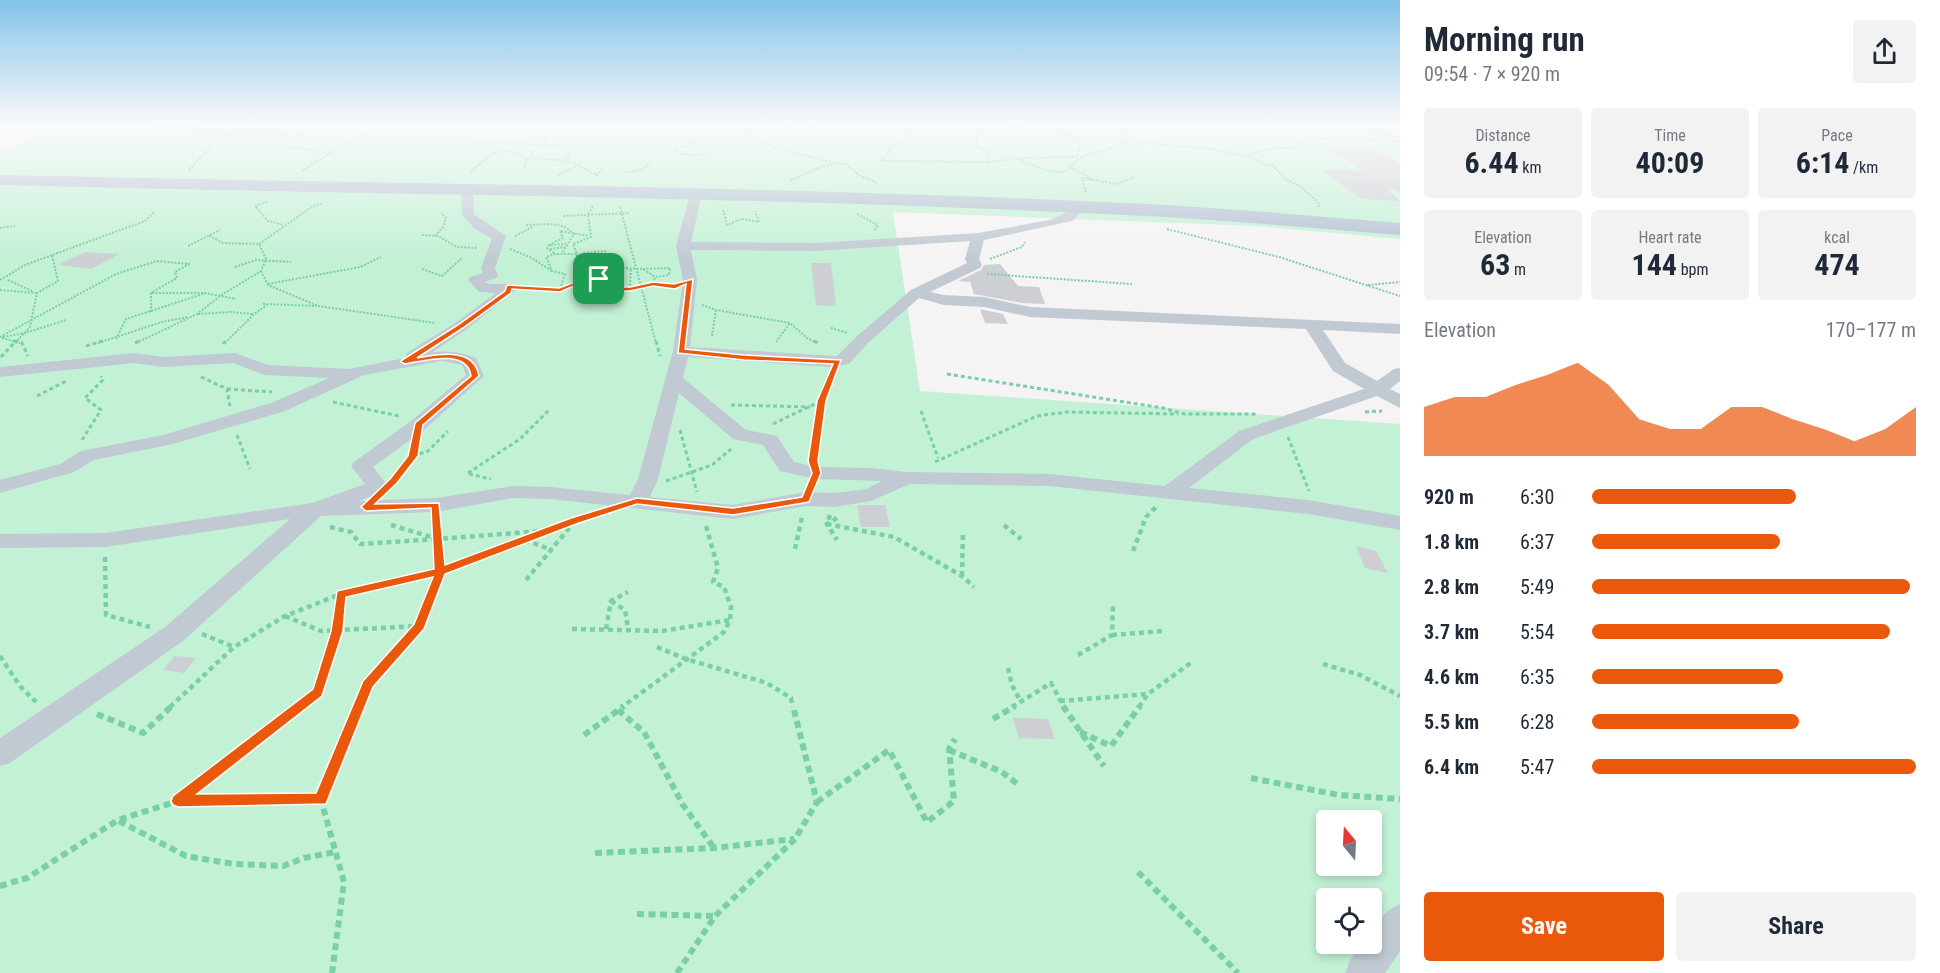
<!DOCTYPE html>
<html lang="en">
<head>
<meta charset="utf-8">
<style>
  :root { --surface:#fff; --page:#f2f2f3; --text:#1f2937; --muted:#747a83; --accent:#ea580c }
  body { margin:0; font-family:"Roboto Condensed",sans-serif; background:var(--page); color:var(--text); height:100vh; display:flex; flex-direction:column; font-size:22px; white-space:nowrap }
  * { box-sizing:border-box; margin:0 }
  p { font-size:20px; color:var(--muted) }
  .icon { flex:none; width:33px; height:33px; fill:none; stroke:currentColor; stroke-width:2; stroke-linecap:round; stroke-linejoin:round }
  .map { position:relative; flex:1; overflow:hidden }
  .panel { display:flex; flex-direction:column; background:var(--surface); width:540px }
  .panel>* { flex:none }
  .needle { width:39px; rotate:342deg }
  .controls { position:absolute; left:1316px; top:810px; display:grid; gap:12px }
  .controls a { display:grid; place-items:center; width:66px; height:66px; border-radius:6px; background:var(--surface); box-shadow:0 3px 9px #0003; font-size:30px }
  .pin { position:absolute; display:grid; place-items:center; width:51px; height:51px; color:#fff; margin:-26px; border-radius:12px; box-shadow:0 3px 9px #0006 }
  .round { display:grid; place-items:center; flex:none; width:63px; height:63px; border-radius:6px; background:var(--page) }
  .head { display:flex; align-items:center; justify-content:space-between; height:102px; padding:0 24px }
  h1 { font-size:33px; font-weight:700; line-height:45px }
  .stats { display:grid; grid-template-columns:repeat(3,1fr); gap:9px; height:102px; padding:6px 24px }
  .stats div { display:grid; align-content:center; border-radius:6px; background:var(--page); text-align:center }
  .stats b { font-size:30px; font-weight:700 }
  .stats small { font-size:16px; font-weight:400 }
  .stats p { font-size:16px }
  .chart { height:168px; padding:12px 24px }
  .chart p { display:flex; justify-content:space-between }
  .chart svg { width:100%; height:108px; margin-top:6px; fill:var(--accent); opacity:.7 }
  .primary-button { display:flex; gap:12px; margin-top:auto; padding:12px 24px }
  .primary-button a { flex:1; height:69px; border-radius:6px; background:var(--accent); color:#fff; font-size:24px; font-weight:700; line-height:69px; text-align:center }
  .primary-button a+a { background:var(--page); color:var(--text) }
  ul { padding:0 24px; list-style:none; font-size:20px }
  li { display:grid; grid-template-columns:96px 72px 1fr; align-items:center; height:45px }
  li i { height:15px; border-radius:8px; background:var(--accent) }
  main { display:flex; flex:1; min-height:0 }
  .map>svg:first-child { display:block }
</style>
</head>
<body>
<main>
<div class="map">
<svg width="1400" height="973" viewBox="0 0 1400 973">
  <rect width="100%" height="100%" fill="#f5f3f3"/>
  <!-- green -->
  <path fill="#c3f1d5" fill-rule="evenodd" d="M50 125H1400V239L1255 226 893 212 920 391 1400 424V973H0V152L58 125ZM1326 820H1371V866H1326ZM1326 898H1371V944H1326Z"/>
  <!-- building -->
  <g fill="#cdcfd5">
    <polygon points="1328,149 1380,151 1400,164 1400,192 1395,189 1387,189 1400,201 1362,199 1320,170 1364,171"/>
    <polygon points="85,252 120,254 91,269 58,265"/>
    <polygon points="811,263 831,263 836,306 816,305"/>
    <polygon points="1000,264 1018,286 1039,287 1045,304 1022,303 974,294 970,282 958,281 981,270 984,265"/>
    <polygon points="980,309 1003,314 1008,324 985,323"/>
    <polygon points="861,505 885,505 890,527 861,527 857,506"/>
    <polygon points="1356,546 1376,551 1388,573 1365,568"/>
    <polygon points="175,656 196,658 184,673 163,670"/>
    <polygon points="1013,718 1048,719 1055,739 1019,738"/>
  </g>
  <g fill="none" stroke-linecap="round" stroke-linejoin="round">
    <!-- path-far3 -->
    <g stroke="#7ad0a6" stroke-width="2" stroke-dasharray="2 1.5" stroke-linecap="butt">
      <polyline points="695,125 691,129 697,137 691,140 695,143 675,149 677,154 709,155"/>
      <polyline points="846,125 849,130"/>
      <polyline points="953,125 963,131"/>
      <polyline points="997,125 1030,129"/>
      <polyline points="1123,125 1123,132"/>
      <polyline points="1365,125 1388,135"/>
      <polyline points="1340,128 1400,138"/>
      <polyline points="1379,129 1400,133"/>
      <polyline points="909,131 909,135 901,144 889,146 890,151 881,161 988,162 989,153 977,146 977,137 983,132"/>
      <polyline points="294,134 303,134"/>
      <polyline points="542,135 546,141 529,157 573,162 598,176"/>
      <polyline points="1072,137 1127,141"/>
      <polyline points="474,142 562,146 568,148 569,154 565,159"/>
      <polyline points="284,146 330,153"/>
      <polyline points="1245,155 1274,148 1292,148 1301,142 1313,139 1361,138 1400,142"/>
      <path d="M1019 160C1032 164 1060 180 1070 167"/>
      <polyline points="988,162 1025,158 1078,157 1079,148 1082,146 1071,136 1061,134"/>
      <polyline points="524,167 529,158"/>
      <polyline points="189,170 213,145"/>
      <polyline points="302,171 348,142 391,125"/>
      <polyline points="625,172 643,170 651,161"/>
      <polyline points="470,173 491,154 511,150 528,160"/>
      <polyline points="558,175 581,164"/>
      <polyline points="596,175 603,169"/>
      <path d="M1092 179 1070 167C1084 149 1111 155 1128 138"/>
      <path d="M791 180C807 174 816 167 833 164"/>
      <polyline points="877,183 859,175 846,164 833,163 767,145 741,132 800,126 861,132 1034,130 1123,132 1133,142 1211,149 1251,157 1261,163 1274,166 1284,178 1301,187 1318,202 1319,207"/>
      <polyline points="1086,192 1082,178 1117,184 1135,177"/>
      <polyline points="267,202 255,206 268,221 284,225"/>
      <polyline points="620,207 656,343"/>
      <polyline points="723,210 727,225 742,219 759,222 755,211"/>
      <polyline points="857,214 878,225 874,231"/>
      <polyline points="563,216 630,213"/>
      <path d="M526 225C543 225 561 220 574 234L562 253"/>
      <polyline points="0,228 15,226"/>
      <polyline points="1167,229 1279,257 1400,296"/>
      <polyline points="422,235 438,236 457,247 478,248"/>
      <polyline points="435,236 443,227 446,218 441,213"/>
      <polyline points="515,236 532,227"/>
      <polyline points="259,244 312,207 323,203"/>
      <polyline points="549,245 563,238 560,231 589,236"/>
      <polyline points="188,246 220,230"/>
      <polyline points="510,249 530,257 552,271"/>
      <polyline points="550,249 565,247"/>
      <polyline points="554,253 547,248 549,245 566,244"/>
      <polyline points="576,255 605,267 643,269 655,277"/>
      <polyline points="583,257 584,253 606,251"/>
      <polyline points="990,259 1022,247 1025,242"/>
      <polyline points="235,267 256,260 291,262"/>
      <polyline points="422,269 442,276 462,258"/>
      <polyline points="643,269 670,268 669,275 655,277 653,284"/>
      <polyline points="261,271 268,285 318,306 435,323"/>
      <polyline points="987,274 1132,284"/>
      <polyline points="0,280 25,265 52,255"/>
      <polyline points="8,280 32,291"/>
      <polyline points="578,281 577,254 573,244 591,237 588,214 593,206"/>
      <polyline points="268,284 360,267 381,257"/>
      <polyline points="1368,285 1400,282"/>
      <polyline points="525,288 560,290 578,281 582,289 630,289 653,284 674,287"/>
      <polyline points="560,289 565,274 552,271 546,257 555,254 577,254"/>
      <polyline points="582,289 599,279 605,267"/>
      <polyline points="604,289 612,279"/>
      <polyline points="630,289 631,268"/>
      <polyline points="0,290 37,293"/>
      <polyline points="152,293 205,293 236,299"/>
      <polyline points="263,304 316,306"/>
      <polyline points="702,305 716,310 790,323 807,338 817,343"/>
      <polyline points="198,314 231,312 253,314"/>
      <polyline points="831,328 848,333"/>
      <polyline points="712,336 716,310"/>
      <polyline points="0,337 116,274 157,261 189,264 175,272 177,278 151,293 151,312"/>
      <polyline points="3,337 25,333 66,320"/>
      <polyline points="2,338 20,343"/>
      <polyline points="116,339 126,319 206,293"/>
      <polyline points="776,342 790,323"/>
      <polyline points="15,343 30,327 37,293 58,281 52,255 145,221 155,211"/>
      <polyline points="98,343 162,322 188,317"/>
      <polyline points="136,343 197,314 223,294 261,271 266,259 259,244 223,243 208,235"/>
      <polyline points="225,343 254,314 267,305"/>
    </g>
    <!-- path-far2 -->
    <g stroke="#7ad0a6" stroke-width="3" stroke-dasharray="4 3" stroke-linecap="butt">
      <polyline points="14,341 22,343 28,356"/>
      <polyline points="656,341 660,356"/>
      <polyline points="814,341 820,344"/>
      <polyline points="135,343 139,341"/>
      <polyline points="223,344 226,341"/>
      <polyline points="86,346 103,341"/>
      <polyline points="1,357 16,341"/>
      <polyline points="947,374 1163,408 1184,414 1256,414"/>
      <polyline points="201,377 227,389 230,407"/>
      <polyline points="227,389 272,392"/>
      <polyline points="37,396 66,381"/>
      <polyline points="333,402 399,416"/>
      <polyline points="731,405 810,407"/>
      <polyline points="921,411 938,458"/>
      <polyline points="1365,412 1382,411"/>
      <polyline points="773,424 821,401 833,375"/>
      <polyline points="680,430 697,492"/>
      <polyline points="237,435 250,469"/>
      <polyline points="1288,437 1309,491"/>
      <polyline points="82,440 101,410 85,398 103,380 101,376"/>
      <polyline points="413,456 428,451 448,431"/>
      <polyline points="814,456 821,401"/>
      <polyline points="935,462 1037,416 1067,412 1178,414"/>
      <polyline points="468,473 520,439 549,410"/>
      <polyline points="469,474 491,479"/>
      <polyline points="394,480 413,456 414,449"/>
      <polyline points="666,481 712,465 731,449"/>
    </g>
    <!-- path-far1 -->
    <g stroke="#7ad0a6" stroke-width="4.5" stroke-dasharray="5 4" stroke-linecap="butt">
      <polyline points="830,515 827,524 894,537 962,576 974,587"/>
      <polyline points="837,518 827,524 837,540"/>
      <polyline points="391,525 438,539 541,531"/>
      <polyline points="1004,525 1021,539"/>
      <polyline points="706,526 718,568 713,582 724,587 731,607 730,620"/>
      <polyline points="330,527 351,532 360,544 438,539"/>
      <polyline points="525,540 552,550"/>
      <polyline points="795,549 802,517"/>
      <polyline points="1133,551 1146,517 1156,507"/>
      <polyline points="105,557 106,615 150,627"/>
      <polyline points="962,576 963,531"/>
      <polyline points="526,580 575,521"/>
      <polyline points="611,601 625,610 628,628"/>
      <polyline points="285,616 321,631 419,626"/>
      <polyline points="572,629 662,631 730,620 724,632 622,707"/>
      <polyline points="606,629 611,601 628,592"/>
      <polyline points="202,634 234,647"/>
      <polyline points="1112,635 1163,631"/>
      <polyline points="657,647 686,659 767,683 791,698 793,707"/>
      <polyline points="1078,655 1112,635 1113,603"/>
      <polyline points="0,656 20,686 36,702"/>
      <polyline points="1323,664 1360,675 1400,696"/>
      <polyline points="1008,668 1012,685 1021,702"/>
      <polyline points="1060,701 1148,694"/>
      <polyline points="170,707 234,647 285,616 341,594 440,571 593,515"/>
      <polyline points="299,707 318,692 337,631 341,594"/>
      <polyline points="358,707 367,685 420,626 440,571 437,522"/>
      <polyline points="1012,707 1051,683 1064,707"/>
      <polyline points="1139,707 1148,694 1192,662"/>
    </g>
    <!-- path -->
    <g stroke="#7ad0a6" stroke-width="6" stroke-dasharray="7 4.5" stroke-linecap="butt">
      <polyline points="1063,706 1104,766"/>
      <polyline points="618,710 644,732 683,805 714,848"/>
      <polyline points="97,714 143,733 172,706"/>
      <polyline points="993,719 1015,706"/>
      <polyline points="1080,732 1111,746 1140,706"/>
      <polyline points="584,735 624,706"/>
      <polyline points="949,750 1002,772 1020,786"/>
      <polyline points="1251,778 1339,795 1400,799"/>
      <polyline points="178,801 300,706"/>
      <polyline points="817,802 889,750 927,822 954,801 949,749 955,739"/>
      <polyline points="119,821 186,856 234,864 283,866 304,858 335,852"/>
      <polyline points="595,853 714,848 794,839"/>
      <polyline points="1138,872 1238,973"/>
      <polyline points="0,886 27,878 118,820 178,801 321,800"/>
      <polyline points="637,914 715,916"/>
      <polyline points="332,973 344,882 321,800 359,706"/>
      <polyline points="677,973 715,916 795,839 817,802 793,706"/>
    </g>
    <!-- minor -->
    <g fill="#c1cad2" fill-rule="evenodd">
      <polygon points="151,125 281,131 286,134 281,137 225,136 156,128"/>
      <path d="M467 186 473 190 474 214 506 236 495 268 498 275 496 278 485 282 488 284H514L517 289 467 329 431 353C447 350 461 352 476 358L484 376 425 429 373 467 389 487 385 491 359 501 436 498 513 486 550 487 630 495 638 479 673 351 683 280 676 246 690 194 696 190 702 194 691 242 816 243 978 233 1049 220 1062 215 1081 203 1087 207 1072 221 984 240 979 259 982 265 980 268 930 292 944 295 984 297 1030 307 1400 324V334L1323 330 1345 363 1377 381 1394 369 1400 368V381L1390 389 1400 394V408L1377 396 1253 439 1189 488 1308 500 1400 516V530L1308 514 1050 486 910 484 871 501 835 507 806 506 733 519 550 499 513 498 436 512 321 516 183 641 10 763 0 766V738L165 627 290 519 105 547 0 548V534L105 533 312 503 365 484 351 466 354 462 411 421 466 375 462 365 442 361 364 375 285 411 173 444 94 460 74 472 0 493V480L60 464 81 451 163 435 271 403 329 378 265 375 233 363 164 367 134 363 0 377V367L134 353 164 357 235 353 268 365 349 369 405 358 407 353 455 323 496 293 479 292 468 280 470 277 483 273 481 268 492 238 475 229 462 215 461 190ZM970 241 965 259 967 263 911 290 857 336 837 356 690 347 697 280 691 250 816 251ZM919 298 944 305 984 307 1030 317 1306 329 1333 371 1364 389 1239 431 1165 486 1050 474 906 472 872 468 816 467 794 462 777 436 746 430 683 378 688 357 832 367 849 364 869 342ZM679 393 733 439 763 445 780 471 816 479 882 481 866 489 835 493 806 492 733 505 650 497 658 479Z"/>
      <path d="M1400 904V951L1385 973H1345L1350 960 1363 944H1371C1371 925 1384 911 1400 904Z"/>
    </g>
    <!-- primary -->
    <path fill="#b3c2d1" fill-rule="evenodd" d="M0 175C375 184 751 185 1126 203 1217 207 1309 216 1400 223V235C1309 228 1217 219 1126 215 751 196 375 195 0 185Z"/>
  </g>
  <!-- sky -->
  <linearGradient id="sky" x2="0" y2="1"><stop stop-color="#85c3ea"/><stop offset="0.48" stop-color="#fafafa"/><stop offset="1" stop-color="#fafafa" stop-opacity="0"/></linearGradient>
  <rect width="1400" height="261" fill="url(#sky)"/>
  <!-- route -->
  <path fill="#ea580c" stroke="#fff" stroke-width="1.5" fill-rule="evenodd" d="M599 277 605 279 607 287H630L653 282 674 284 693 279 685 349 744 355 841 360 826 401 818 461 821 473 809 502 733 515 637 504 579 523 445 574 424 629 373 687 326 804 178 807 173 805 171 801 173 796 313 689 331 631 337 591 434 569 431 508 366 511 361 507 390 479 408 456 415 423 471 376C467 348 424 361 405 364L401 362 402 360 458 325 505 291 507 285 559 288 581 280 584 285ZM599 282 600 289 604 291H630L653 286 675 289 686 284 678 353 744 360 833 364 817 401 808 461 812 473 802 497 733 508 637 498 571 518 445 565 439 503 375 504 397 483 418 456 423 425 479 376C474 347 439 354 417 358L463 328 511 293 512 289 560 292 576 285 582 291ZM433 577 414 624 363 681 316 793 197 794 322 696 343 631 346 597Z"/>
</svg>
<div class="controls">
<a><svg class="needle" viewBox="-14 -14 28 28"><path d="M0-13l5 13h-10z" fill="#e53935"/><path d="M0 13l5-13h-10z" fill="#747a83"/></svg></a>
<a><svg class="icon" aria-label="locate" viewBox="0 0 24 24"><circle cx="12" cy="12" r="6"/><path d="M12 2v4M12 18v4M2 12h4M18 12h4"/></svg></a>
</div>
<div class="pin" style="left:599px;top:279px;background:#1e9e55"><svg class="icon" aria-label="arrive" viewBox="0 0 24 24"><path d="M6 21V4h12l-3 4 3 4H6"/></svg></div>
</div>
<section class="panel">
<div class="head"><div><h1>Morning run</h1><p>09:54 · 7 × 920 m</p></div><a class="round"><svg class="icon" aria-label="share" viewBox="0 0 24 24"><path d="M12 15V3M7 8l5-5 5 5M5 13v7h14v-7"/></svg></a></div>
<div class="stats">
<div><p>Distance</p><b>6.44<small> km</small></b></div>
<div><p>Time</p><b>40:09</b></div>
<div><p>Pace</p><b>6:14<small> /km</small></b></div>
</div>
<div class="stats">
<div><p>Elevation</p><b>63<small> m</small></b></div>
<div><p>Heart rate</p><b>144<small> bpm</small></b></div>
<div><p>kcal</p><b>474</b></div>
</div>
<div class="chart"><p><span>Elevation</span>170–177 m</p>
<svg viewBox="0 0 160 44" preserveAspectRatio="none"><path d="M0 44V24L10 20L20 20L30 15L40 11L50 6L60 15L70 29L80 33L90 33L100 24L110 24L120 29L130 33L140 38L150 33L160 24V44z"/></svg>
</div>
<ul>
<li><b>920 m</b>6:30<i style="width:63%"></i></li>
<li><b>1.8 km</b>6:37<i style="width:58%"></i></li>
<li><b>2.8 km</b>5:49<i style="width:98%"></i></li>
<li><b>3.7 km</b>5:54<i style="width:92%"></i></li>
<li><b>4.6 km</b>6:35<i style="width:59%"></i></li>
<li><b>5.5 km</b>6:28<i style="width:64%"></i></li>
<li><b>6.4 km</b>5:47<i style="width:100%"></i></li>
</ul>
<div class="primary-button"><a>Save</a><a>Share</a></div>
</section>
</main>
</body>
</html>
